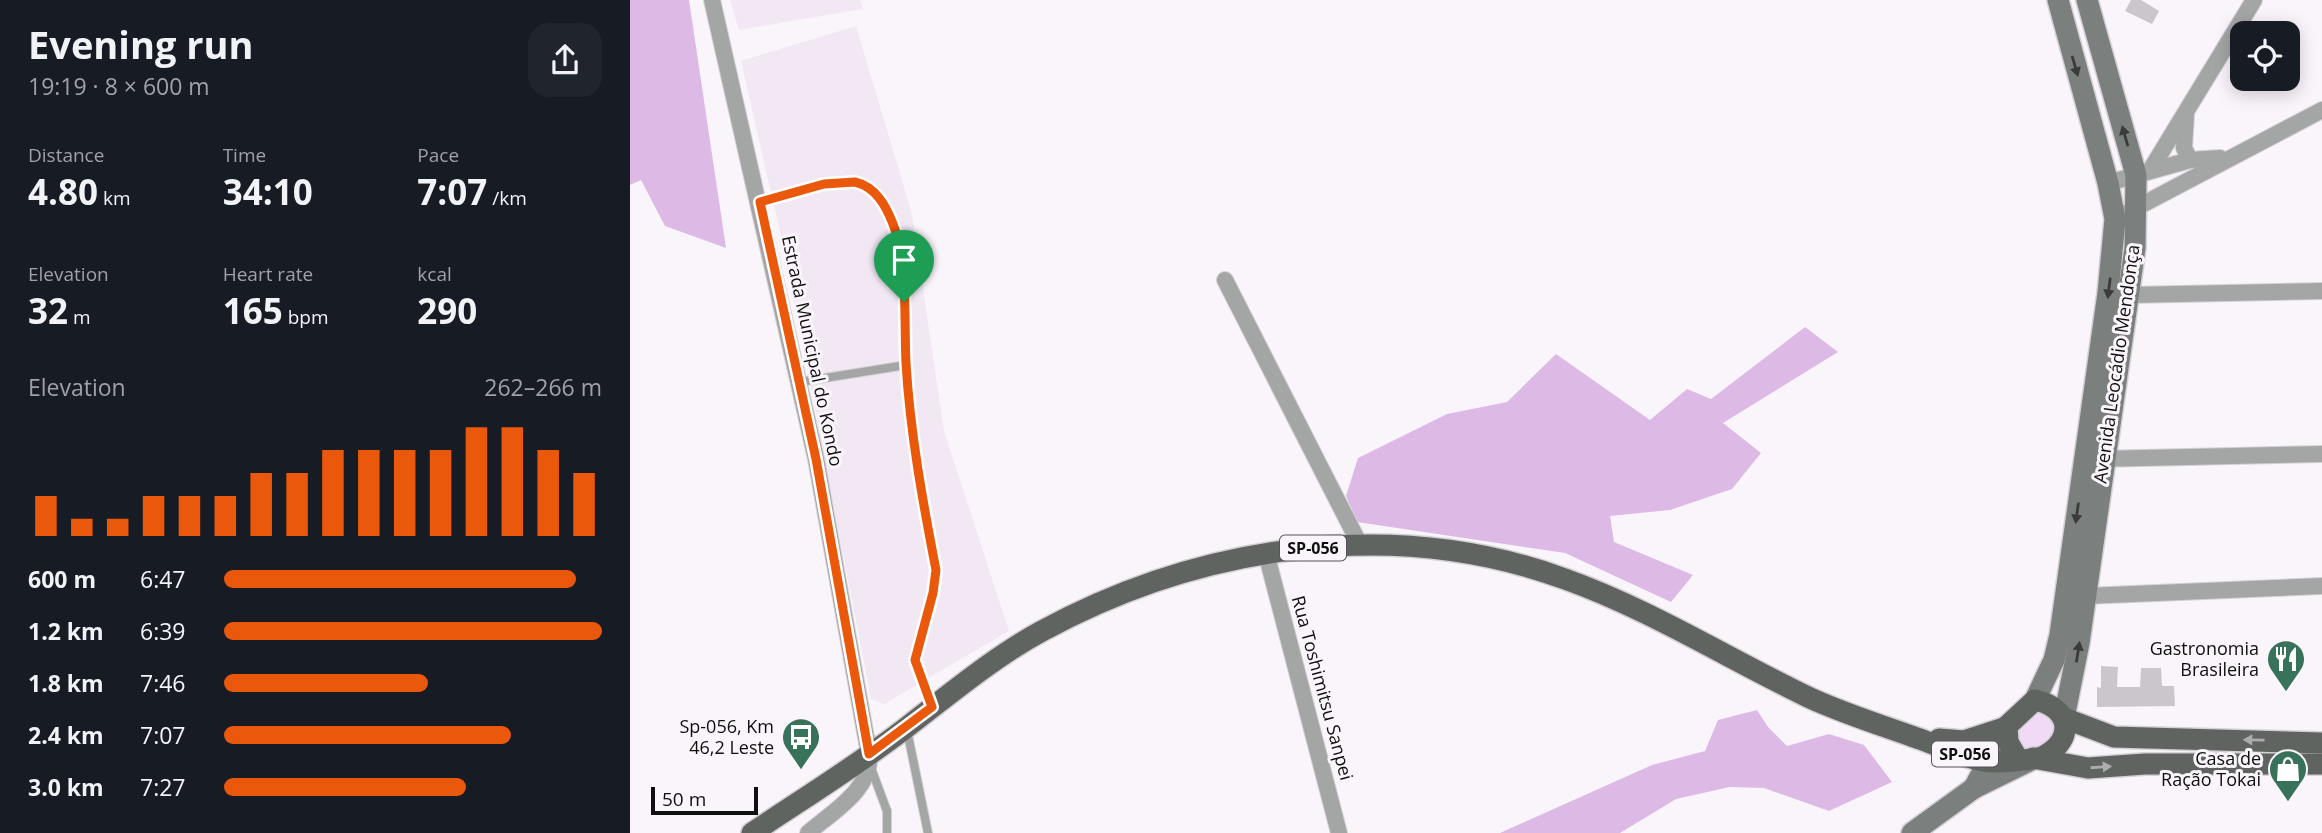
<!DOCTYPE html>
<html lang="en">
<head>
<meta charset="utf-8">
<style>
  :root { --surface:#171b24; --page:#20242c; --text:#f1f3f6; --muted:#9ea1a6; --accent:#ea580c }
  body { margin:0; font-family:"Open Sans",sans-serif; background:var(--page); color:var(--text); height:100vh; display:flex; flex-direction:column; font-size:26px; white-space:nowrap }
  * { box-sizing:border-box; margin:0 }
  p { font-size:23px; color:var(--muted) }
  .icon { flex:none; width:38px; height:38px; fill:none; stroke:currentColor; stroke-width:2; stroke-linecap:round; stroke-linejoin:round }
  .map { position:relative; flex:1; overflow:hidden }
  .details { display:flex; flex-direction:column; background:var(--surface); width:630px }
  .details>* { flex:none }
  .buttons { position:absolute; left:1600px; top:21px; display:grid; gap:14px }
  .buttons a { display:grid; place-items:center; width:70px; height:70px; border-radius:14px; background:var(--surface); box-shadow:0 4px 18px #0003; font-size:35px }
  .scale { position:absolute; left:21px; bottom:18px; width:107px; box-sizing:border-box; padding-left:7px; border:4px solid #100e10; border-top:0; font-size:19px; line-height:24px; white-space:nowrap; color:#100e10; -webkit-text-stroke:5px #faf5fb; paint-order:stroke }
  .pin { position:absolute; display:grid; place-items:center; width:60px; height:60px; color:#fff; margin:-72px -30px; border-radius:50% 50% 50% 0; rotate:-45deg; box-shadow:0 0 7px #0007 }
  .pin .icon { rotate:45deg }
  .round { display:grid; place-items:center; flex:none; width:74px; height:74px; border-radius:21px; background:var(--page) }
  .headline { display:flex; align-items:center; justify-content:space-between; height:119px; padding:0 28px }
  h1 { font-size:38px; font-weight:700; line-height:52px }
  .figures { display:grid; grid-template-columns:repeat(3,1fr); gap:10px; height:119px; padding:7px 28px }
  .figures div { display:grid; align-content:center }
  .figures b { font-size:35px; font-weight:700 }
  .figures small { font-size:19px; font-weight:400 }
  .figures p { font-size:19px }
  .chart { height:196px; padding:14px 28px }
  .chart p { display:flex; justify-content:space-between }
  .chart svg { width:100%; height:126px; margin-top:7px; stroke:var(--accent); stroke-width:6 }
  ul { padding:0 28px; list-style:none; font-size:23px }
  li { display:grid; grid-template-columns:112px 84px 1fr; align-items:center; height:52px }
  li i { height:18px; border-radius:9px; background:var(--accent) }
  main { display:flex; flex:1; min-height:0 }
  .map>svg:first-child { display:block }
</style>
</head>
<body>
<main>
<section class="details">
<div class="headline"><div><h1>Evening run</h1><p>19:19 · 8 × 600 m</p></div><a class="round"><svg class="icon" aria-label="share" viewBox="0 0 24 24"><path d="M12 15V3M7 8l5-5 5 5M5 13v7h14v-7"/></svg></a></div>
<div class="figures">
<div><p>Distance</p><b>4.80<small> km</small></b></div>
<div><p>Time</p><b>34:10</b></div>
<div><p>Pace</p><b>7:07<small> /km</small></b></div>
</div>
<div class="figures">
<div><p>Elevation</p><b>32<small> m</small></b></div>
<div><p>Heart rate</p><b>165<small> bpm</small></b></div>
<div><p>kcal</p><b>290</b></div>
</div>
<div class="chart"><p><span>Elevation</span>262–266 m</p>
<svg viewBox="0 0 160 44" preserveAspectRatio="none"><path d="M5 44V30M15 44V38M25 44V38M35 44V30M45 44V30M55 44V30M65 44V22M75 44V22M85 44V14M95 44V14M105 44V14M115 44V14M125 44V6M135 44V6M145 44V14M155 44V22"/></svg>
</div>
<ul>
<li><b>600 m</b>6:47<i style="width:93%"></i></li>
<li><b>1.2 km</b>6:39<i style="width:100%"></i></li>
<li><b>1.8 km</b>7:46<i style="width:54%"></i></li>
<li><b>2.4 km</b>7:07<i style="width:76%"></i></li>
<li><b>3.0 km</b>7:27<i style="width:64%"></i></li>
</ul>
</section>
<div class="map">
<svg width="1692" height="833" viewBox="0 0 1692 833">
  <rect width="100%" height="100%" fill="#faf5fb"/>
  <!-- built -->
  <g fill="#f1e8f4">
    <polygon points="100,0 230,0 233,9 109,30"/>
    <polygon points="226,26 282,214 314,431 379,631 254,704 241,699 155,254 111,61"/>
  </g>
  <!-- green -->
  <path fill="#f1daf6" d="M1411 713H1419L1429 727C1418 741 1409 754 1390 746L1386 733C1390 722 1400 717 1411 713Z"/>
  <!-- forest -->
  <g fill="#ddbae6">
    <polygon points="0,0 59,0 96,248 35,226 11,180 0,185"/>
    <polygon points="1175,327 1208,352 1093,423 1131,453 1102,489 1040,510 980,516 984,542 1063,575 1041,602 935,553 727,522 716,496 728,458 817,414 877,402 926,354 1020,420 1057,389 1081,399"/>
    <polygon points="1127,710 1138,727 1157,746 1199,734 1234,745 1262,782 1199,811 1134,788 1100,787 1046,799 990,833 870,833 1022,765 1075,751 1088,720"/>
  </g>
  <!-- building -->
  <g fill="#cbc6cc">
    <polygon points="1501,0 1511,0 1529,11 1522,24 1495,11"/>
    <polygon points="1471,666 1488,667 1487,687 1510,687 1511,668 1531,668 1532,686 1544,686 1545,706 1467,707 1467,687 1471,688"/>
  </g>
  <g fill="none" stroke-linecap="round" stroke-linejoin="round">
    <defs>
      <g id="lane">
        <path d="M130 202C155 195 215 172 238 187 253 197 263 220 267 237 276 279 273 322 276 365 281 433 294 503 306 570L303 593 285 660 301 707"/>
        <polyline points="170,382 276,365"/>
        <polyline points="277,730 298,833"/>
        <polyline points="241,768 257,811 257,833"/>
      </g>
      <g id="street">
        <path d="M82 0 186 459 239 754C243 789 202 812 178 833"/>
        <polyline points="1556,115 1554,148 1560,160"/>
        <polyline points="1521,169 1624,0"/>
        <polyline points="1478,183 1560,160 1590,158"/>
        <polyline points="1485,219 1692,110"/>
        <polyline points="595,280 729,543"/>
        <polyline points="1499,295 1692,291"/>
        <polyline points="1467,459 1692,454"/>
        <polyline points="636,553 709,833"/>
        <polyline points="1455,596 1692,586"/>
      </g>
      <g id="secondary">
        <polyline points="1405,700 1424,660 1430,635 1478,293 1485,219 1478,183 1428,0"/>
        <polyline points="1434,718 1449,643 1505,248 1506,175 1457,0"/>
        <polyline points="1377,726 1344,788 1401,760"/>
        <polyline points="1282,833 1344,788"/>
      </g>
      <g id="primary">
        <polyline points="1434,718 1484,737 1692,743"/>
        <polyline points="1309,739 1334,741 1377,727"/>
        <polyline points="1403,758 1458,768 1515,764 1692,764"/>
        <path d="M122 833C174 798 228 765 277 727 320 694 364 657 412 631 571 545 763 516 935 579 1019 609 1097 658 1178 697 1212 713 1248 724 1284 737 1303 743 1343 762 1362 762 1373 762 1405 760 1414 756 1446 739 1440 707 1405 700L1377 726 1378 742 1388 759"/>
      </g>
    </defs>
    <!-- lane casing -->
    <use href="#lane" stroke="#d5d0d5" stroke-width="10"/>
    <!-- street casing -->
    <use href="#street" stroke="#d5d0d5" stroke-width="18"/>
    <!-- secondary casing -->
    <use href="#secondary" stroke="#d5d0d5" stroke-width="24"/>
    <!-- primary casing -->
    <use href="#primary" stroke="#d5d0d5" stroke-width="24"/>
    <!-- lane -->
    <use href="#lane" stroke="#a3a6a5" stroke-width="8"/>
    <!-- street -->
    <use href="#street" stroke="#a3a6a5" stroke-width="16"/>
    <!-- secondary -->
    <use href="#secondary" stroke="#7b7f7d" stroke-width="21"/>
    <!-- primary -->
    <use href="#primary" stroke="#5f6461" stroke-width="21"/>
  </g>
  <!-- one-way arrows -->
  <defs><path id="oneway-solid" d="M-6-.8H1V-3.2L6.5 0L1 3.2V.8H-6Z" transform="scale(1.75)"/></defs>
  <g fill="#3b3b3c">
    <use href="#oneway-solid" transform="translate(1445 66) rotate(74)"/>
    <use href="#oneway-solid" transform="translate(1495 136) rotate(-106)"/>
    <use href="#oneway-solid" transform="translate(1479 288) rotate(97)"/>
    <use href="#oneway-solid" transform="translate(1447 513) rotate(98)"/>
    <use href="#oneway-solid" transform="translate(1448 652) rotate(-81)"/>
  </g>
  <g fill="#acacae">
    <use href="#oneway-solid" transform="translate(1624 740) rotate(-179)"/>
    <use href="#oneway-solid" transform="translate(1471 767) rotate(-4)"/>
  </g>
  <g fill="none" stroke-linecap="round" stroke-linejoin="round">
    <defs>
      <path id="route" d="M225 182C246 187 256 206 263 224 278 262 274 322 276 363 280 432 293 503 306 570L303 593 285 660 302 707 239 754 186 459 130 202 194 184Z"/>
    </defs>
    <!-- route casing -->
    <use href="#route" stroke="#fff" stroke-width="14"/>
    <!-- route -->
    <use href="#route" stroke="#ea580c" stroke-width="9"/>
  </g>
  <!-- icons -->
  <defs>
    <symbol id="restaurant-pin" viewBox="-11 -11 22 30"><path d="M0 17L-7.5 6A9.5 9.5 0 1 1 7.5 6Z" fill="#39725b" stroke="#faf5fb"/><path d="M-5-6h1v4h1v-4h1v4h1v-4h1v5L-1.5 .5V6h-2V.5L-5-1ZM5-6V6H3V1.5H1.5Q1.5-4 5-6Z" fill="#fff"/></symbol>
    <symbol id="bus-pin" viewBox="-11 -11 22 30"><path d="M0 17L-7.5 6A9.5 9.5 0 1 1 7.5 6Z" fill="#39725b" stroke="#faf5fb"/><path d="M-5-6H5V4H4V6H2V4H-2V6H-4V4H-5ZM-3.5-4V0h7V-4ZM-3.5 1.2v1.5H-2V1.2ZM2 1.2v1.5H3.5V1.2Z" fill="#fff"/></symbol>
    <symbol id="shop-pin" viewBox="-11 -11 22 30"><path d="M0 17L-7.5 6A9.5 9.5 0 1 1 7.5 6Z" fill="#39725b" stroke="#faf5fb"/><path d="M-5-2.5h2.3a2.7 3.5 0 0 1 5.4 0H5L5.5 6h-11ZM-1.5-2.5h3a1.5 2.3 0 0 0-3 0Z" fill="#fff"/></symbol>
  </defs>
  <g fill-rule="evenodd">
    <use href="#restaurant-pin" x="1634" y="637" width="44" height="60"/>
    <use href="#bus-pin" x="149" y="715" width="44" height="60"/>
    <use href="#shop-pin" x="1636" y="747" width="44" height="60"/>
  </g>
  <g text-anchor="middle" stroke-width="6" stroke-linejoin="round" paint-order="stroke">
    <!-- shield labels -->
    <g fill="#faf5fb" stroke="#565356" stroke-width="2">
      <rect x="650" y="535.5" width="66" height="25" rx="5"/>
      <rect x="1302" y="741.5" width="66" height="25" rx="5"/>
    </g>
    <g font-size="16" font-weight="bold" fill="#100e10">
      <text x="683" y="554">SP-056</text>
      <text x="1335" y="760">SP-056</text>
    </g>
    <!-- street labels -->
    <g font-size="18" fill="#100e10" stroke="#faf5fb">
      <text transform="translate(182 351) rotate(78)" y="6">Estrada Municipal do Kondo</text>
      <text transform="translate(1487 364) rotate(-82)" y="6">Avenida Leocádio Mendonça</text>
      <text transform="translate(692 688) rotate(75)" y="6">Rua Toshimitsu Sanpei</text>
    </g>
    <!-- poi labels -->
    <g font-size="18" fill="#100e10" stroke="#faf5fb" text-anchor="end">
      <text x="1629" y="655">Gastronomia<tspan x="1629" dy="21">Brasileira</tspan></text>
      <text x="144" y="733">Sp-056, Km<tspan x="144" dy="21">46,2 Leste</tspan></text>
      <text x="1631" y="765">Casa de<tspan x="1631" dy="21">Ração Tokai</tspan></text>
    </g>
  </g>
</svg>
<div class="buttons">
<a><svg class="icon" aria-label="locate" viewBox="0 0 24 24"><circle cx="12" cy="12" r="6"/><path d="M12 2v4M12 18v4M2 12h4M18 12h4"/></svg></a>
</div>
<div class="scale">50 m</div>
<div class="pin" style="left:274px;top:302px;background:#1e9e55"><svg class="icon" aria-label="arrive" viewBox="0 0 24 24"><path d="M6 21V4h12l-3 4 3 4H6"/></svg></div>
</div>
</main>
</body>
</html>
